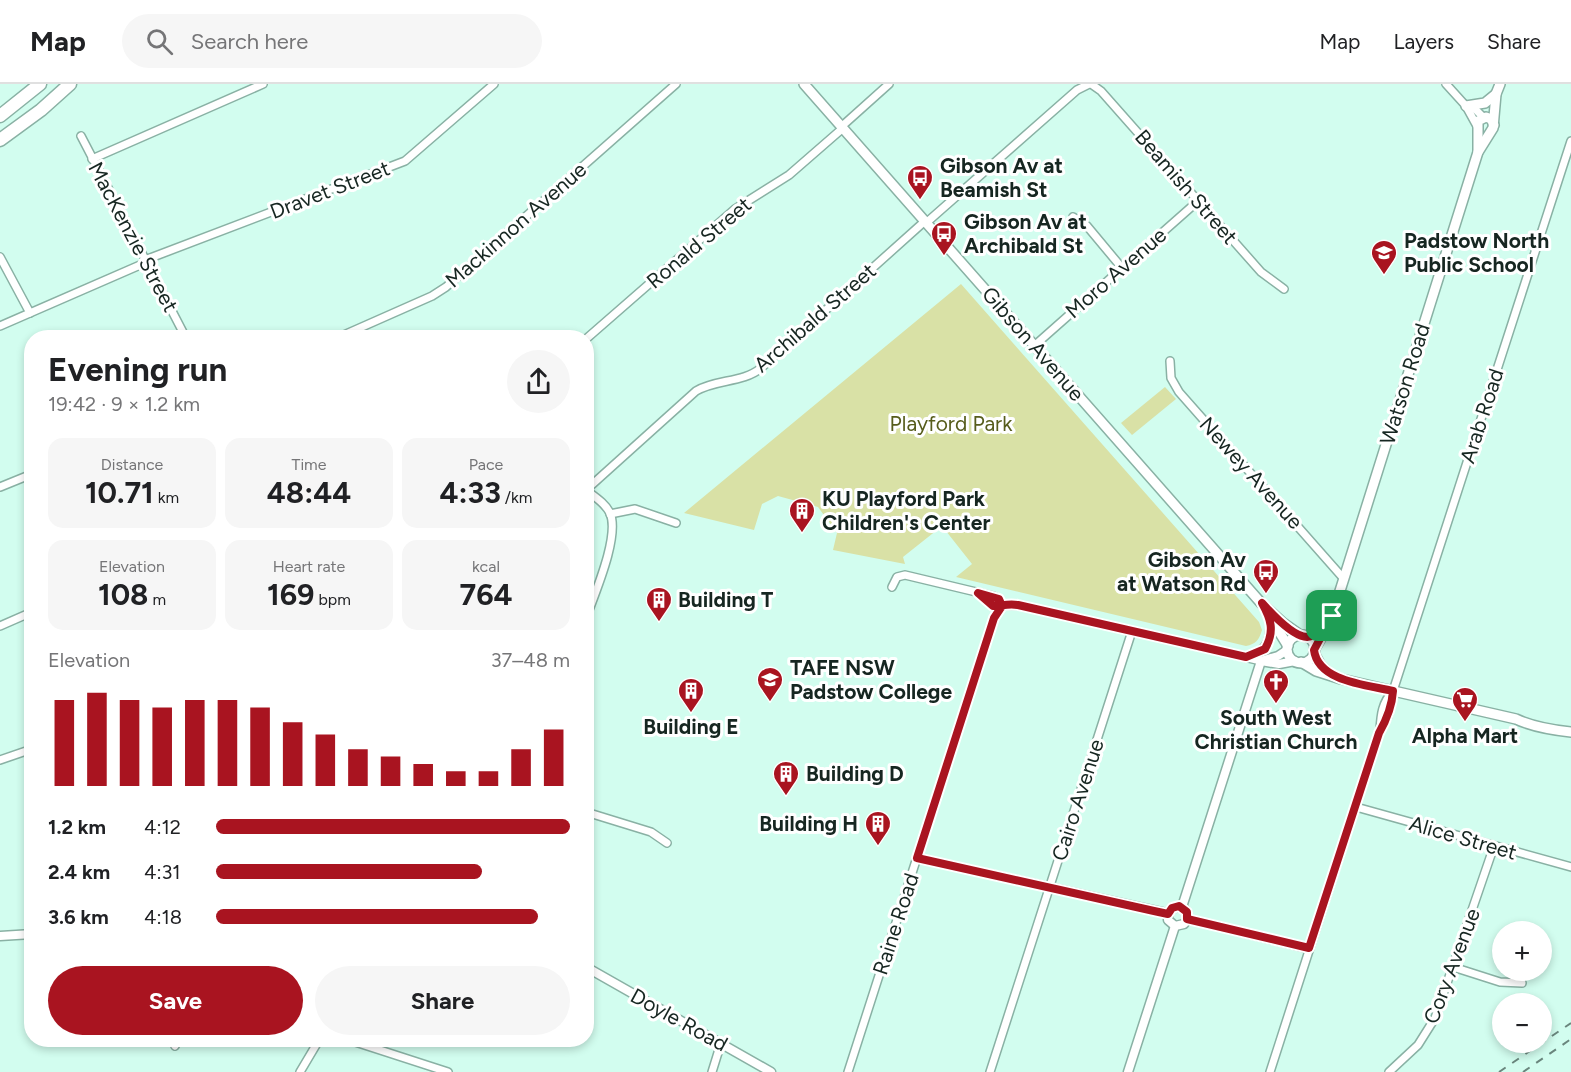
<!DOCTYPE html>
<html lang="en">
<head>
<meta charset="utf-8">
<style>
  :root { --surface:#fff; --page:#f6f6f6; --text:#202124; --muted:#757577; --line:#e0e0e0; --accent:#a91420 }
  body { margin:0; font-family:Figtree,sans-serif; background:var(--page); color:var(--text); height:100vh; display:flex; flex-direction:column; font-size:22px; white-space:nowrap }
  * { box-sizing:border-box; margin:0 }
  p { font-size:20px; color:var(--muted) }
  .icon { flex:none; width:33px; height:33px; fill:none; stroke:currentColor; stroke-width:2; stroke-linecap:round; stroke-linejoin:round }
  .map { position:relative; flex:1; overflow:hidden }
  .drawer { position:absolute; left:24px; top:246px; width:570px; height:717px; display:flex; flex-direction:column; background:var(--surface); border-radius:24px; box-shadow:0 3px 9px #0003 }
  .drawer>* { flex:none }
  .controls { position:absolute; left:1492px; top:837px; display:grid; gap:12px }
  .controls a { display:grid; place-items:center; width:60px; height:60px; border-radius:50%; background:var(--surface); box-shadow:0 3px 9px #0003; font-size:30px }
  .pin { position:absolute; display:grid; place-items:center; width:51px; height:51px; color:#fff; margin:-26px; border-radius:12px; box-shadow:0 3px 9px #0006 }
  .round { display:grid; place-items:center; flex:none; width:63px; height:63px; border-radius:32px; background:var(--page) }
  .overview { display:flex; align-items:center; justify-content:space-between; height:102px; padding:0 24px }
  h1 { font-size:33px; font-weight:700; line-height:45px }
  .stats { display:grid; grid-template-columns:repeat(3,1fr); gap:9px; height:102px; padding:6px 24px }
  .stats div { display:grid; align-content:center; border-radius:15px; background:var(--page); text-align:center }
  .stats b { font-size:30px; font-weight:700 }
  .stats small { font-size:16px; font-weight:400 }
  .stats p { font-size:16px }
  .chart { height:168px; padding:12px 24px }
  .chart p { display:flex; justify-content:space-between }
  .chart svg { width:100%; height:108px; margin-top:6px; stroke:var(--accent); stroke-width:6 }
  .button { display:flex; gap:12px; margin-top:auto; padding:12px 24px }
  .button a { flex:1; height:69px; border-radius:36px; background:var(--accent); color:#fff; font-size:24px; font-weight:700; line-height:69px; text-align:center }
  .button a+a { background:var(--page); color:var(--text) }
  ul { padding:0 24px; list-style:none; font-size:20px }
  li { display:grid; grid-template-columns:96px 72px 1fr; align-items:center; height:45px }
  li i { height:15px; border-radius:8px; background:var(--accent) }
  header { display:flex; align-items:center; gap:36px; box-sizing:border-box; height:84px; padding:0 30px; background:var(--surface); border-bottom:2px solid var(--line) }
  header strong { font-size:28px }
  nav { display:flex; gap:33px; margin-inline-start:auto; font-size:21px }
  .search { width:420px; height:54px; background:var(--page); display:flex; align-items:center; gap:15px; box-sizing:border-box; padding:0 21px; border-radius:33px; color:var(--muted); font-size:22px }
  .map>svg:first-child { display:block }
</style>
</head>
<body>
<header>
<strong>Map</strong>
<div class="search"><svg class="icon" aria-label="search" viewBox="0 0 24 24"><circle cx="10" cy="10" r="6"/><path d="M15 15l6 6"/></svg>Search here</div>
<nav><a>Map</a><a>Layers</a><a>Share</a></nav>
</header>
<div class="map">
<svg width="1571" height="988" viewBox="0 0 1571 988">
  <rect width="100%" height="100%" fill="#d2fdef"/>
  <!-- green -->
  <g fill="#d9e1a6">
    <path d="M961 200 1259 538 1262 546C1259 556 1256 560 1246 562L956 493 972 480 942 442 903 473 905 480 833 466 837 449 818 423 778 412 762 420 754 446 684 429Z"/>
    <polygon points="1165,303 1176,315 1132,351 1121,339"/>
  </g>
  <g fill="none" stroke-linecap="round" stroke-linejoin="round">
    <defs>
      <g id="minor">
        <polyline points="1091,0 1101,7 1261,188 1284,205"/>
        <polyline points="1446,0 1466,22 1477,42"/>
        <polyline points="1466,22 1476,26 1483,33"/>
        <polyline points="841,43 889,0"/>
        <polyline points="81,52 186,254"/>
        <polyline points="92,75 263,0"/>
        <polyline points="1073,133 1087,142 1122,184"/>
        <polyline points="926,139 1077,6 1089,0"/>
        <polyline points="0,173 30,229"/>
        <polyline points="145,176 405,77 494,0"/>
        <polyline points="0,242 147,178"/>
        <polyline points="337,254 432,212 446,203 676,0"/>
        <polyline points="586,255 735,125 789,91 843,44"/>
        <polyline points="1034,262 1198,117"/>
        <polyline points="1170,277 1171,294 1179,308 1344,495"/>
        <polyline points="0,403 32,390"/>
        <path d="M586 406 696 307C716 295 743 299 761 284L925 137"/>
        <path d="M586 406C595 413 605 419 610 429 620 452 595 509 586 534"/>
        <polyline points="610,430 635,425 676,439"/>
        <polyline points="892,503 897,493 905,491 993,512 999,515 1002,522"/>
        <polyline points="978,509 993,522 1018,521 1261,577"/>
        <polyline points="0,542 32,528"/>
        <path d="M1249 572C1268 567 1271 554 1270 535"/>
        <path d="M1380 646C1381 630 1382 619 1393 607"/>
        <polyline points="0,676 32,665"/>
        <polyline points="1356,723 1571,783"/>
        <polyline points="586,728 651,748 667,759"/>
        <polyline points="917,774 1168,829"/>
        <polyline points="1187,835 1309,865"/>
        <polyline points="1453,883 1500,898 1522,899"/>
        <polyline points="349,956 448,988"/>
        <polyline points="175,962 178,956"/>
        <polyline points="300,988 319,956"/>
        <polyline points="712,988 721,959"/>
        <polyline points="848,988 994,534 1002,522"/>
        <polyline points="990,988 1132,547"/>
        <polyline points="1270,988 1379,649 1388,632 1393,607 1571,57"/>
        <polyline points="1389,988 1418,961 1435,934 1494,762"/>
      </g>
      <g id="tertiary">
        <polyline points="1264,576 1278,572 1287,566"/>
        <polyline points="1261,577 1279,580 1295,577"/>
        <polyline points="1182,823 1261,577"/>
        <polyline points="1175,842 1168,836 1168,829 1172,824 1182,823"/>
        <path d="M1175 842 1184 840C1189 834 1189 828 1182 823"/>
        <polyline points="0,852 32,850"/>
        <polyline points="586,883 771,988"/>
        <polyline points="1128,988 1175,842"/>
      </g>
      <g id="secondary">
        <polyline points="804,0 1261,519 1283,539 1300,551"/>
        <polyline points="1466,22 1485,19 1496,10"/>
        <polyline points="1478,68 1478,37 1486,33 1491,35 1494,41"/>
        <polyline points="1268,530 1288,562"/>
        <circle cx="1301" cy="565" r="14"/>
        <polyline points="1314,566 1326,546 1334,526 1478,68 1493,44 1496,10 1500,0"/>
        <polyline points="1314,569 1321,582 1330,590"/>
        <path d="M1301 578 1316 587 1341 595 1516 635C1533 643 1552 646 1571 648"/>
      </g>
      <g id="motorway">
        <polyline points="0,32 40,0"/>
        <polyline points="0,56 41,26 70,0"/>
      </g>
    </defs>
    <!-- minor casing -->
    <use href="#minor" stroke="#89b1a4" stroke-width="10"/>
    <!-- tertiary casing -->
    <use href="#tertiary" stroke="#89b1a4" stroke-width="11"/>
    <!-- secondary casing -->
    <use href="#secondary" stroke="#89b1a4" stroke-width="12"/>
    <!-- motorway casing -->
    <use href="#motorway" stroke="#89b1a4" stroke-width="15"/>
    <!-- minor -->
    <use href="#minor" stroke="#fff" stroke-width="7"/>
    <!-- tertiary -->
    <use href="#tertiary" stroke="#fff" stroke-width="8"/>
    <!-- secondary -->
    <use href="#secondary" stroke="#fff" stroke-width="9"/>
    <!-- motorway -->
    <use href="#motorway" stroke="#fff" stroke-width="12"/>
    <!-- rail -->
    <g stroke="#6a867d" stroke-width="2" stroke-dasharray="8 8" stroke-linecap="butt">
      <polyline points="1499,988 1571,939"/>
      <polyline points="1523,988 1571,955"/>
    </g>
  </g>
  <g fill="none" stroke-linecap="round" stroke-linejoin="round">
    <defs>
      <path id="route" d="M1332 532C1326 540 1317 552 1307 553 1293 553 1271 529 1262 519 1271 535 1275 547 1265 565L1246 573 1018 521C1009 519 1001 522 993 522L978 509 999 515 1002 522 994 534 917 774 1154 827 1168 830 1172 824 1179 822 1187 828V835L1309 864 1379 649C1387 635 1392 623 1393 607 1368 601 1318 598 1314 566L1332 532"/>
    </defs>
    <!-- route casing -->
    <use href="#route" stroke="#fff" stroke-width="12"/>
    <!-- route -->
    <use href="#route" stroke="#a91420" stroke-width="8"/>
  </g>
  <!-- icons -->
  <defs>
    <symbol id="bus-pin" viewBox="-11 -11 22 30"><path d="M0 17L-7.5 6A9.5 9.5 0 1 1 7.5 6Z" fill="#a91420" stroke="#fff"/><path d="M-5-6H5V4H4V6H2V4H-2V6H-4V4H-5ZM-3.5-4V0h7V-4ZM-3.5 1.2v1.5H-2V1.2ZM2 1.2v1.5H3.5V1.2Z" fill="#fff"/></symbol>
    <symbol id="school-pin" viewBox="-11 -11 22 30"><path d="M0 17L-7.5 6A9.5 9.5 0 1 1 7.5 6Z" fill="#a91420" stroke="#fff"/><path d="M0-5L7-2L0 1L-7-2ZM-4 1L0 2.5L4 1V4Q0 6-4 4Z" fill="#fff"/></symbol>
    <symbol id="building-pin" viewBox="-11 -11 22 30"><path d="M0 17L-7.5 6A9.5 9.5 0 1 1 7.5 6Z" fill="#a91420" stroke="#fff"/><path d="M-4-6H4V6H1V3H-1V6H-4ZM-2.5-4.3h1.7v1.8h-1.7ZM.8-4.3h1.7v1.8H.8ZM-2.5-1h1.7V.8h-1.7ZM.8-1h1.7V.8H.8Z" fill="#fff"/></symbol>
    <symbol id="university-pin" viewBox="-11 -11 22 30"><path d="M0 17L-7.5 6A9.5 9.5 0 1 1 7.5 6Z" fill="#a91420" stroke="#fff"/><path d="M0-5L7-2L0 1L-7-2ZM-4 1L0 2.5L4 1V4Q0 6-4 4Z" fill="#fff"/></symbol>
    <symbol id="church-pin" viewBox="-11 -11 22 30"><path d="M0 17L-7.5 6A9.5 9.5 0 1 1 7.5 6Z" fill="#a91420" stroke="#fff"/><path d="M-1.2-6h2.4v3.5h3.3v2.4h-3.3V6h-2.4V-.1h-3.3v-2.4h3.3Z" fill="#fff"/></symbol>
    <symbol id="supermarket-pin" viewBox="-11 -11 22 30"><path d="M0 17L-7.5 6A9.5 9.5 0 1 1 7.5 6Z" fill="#a91420" stroke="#fff"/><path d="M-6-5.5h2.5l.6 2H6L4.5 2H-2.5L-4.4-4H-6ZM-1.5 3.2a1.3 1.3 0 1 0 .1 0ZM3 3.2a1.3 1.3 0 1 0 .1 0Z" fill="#fff"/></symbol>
  </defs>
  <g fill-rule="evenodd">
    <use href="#bus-pin" x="905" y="79" width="30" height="40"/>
    <use href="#bus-pin" x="929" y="135" width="30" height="40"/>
    <use href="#school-pin" x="1369" y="154" width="30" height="40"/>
    <use href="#building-pin" x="787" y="412" width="30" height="40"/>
    <use href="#bus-pin" x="1251" y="473" width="30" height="40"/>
    <use href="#building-pin" x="644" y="501" width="30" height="40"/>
    <use href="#university-pin" x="755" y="581" width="30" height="40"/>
    <use href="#church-pin" x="1261" y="583" width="30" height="40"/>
    <use href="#building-pin" x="676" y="592" width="30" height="40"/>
    <use href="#supermarket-pin" x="1450" y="601" width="30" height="40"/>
    <use href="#building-pin" x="771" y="675" width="30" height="40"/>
    <use href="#building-pin" x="863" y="725" width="30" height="40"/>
  </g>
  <g text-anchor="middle" stroke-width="6" stroke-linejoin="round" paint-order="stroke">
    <!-- poi labels -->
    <g font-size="21" font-weight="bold" fill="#162621" stroke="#fff" text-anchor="start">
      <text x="940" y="89">Gibson Av at<tspan x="940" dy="24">Beamish St</tspan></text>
      <text x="964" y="145">Gibson Av at<tspan x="964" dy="24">Archibald St</tspan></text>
      <text x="1404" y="164">Padstow North<tspan x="1404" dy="24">Public School</tspan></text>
      <text x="822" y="422">KU Playford Park<tspan x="822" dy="24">Children's Center</tspan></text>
      <text x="1246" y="483" text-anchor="end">Gibson Av<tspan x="1246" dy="24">at Watson Rd</tspan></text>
      <text x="678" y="523">Building T</text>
      <text x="790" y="591">TAFE NSW<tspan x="790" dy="24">Padstow College</tspan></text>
      <text x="1276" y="641" text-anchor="middle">South West<tspan x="1276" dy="24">Christian Church</tspan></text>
      <text x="691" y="650" text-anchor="middle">Building E</text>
      <text x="1465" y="659" text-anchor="middle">Alpha Mart</text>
      <text x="806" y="697">Building D</text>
      <text x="858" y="747" text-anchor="end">Building H</text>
    </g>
    <!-- street labels -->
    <g font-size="21" fill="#162621" stroke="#fff">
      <text transform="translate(1186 103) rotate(49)" y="7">Beamish Street</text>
      <text transform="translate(330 106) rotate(-21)" y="7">Dravet Street</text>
      <text transform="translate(516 141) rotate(-41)" y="7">Mackinnon Avenue</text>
      <text transform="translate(133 153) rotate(62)" y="7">MacKenzie Street</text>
      <text transform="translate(699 159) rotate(-40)" y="7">Ronald Street</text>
      <text transform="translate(1116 189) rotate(-41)" y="7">Moro Avenue</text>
      <text transform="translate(815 234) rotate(-41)" y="7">Archibald Street</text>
      <text transform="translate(1033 260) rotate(49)" y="7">Gibson Avenue</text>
      <text transform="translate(1405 300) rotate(-73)" y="7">Watson Road</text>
      <text transform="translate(1482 332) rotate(-72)" y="7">Arab Road</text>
      <text transform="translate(1251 389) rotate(48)" y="7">Newey Avenue</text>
      <text transform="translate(1078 716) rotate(-72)" y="7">Cairo Avenue</text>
      <text transform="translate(1463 754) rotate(16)" y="7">Alice Street</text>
      <text transform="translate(896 840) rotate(-72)" y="7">Raine Road</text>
      <text transform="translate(1452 882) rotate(-69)" y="7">Cory Avenue</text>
      <text transform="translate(679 936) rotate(29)" y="7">Doyle Road</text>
    </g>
    <!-- park labels -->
    <g font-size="21" fill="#575d1c" stroke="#fff">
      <text x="951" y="347">Playford Park</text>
    </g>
  </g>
</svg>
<div class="controls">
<a>+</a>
<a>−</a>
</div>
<div class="pin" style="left:1332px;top:532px;background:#1e9e55"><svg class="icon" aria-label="arrive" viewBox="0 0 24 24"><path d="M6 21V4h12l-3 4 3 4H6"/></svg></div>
<section class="drawer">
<div class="overview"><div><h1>Evening run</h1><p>19:42 · 9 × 1.2 km</p></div><a class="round"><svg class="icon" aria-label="share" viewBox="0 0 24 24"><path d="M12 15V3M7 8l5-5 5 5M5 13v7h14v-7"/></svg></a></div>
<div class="stats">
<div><p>Distance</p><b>10.71<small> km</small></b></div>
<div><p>Time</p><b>48:44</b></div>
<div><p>Pace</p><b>4:33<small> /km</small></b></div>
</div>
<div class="stats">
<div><p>Elevation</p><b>108<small> m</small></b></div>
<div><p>Heart rate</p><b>169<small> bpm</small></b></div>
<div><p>kcal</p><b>764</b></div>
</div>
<div class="chart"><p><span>Elevation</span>37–48 m</p>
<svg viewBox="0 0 160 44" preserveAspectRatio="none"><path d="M5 44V9M15 44V6M25 44V9M35 44V12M45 44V9M55 44V9M65 44V12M75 44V18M85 44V23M95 44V29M105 44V32M115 44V35M125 44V38M135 44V38M145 44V29M155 44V21"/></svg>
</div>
<ul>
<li><b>1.2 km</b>4:12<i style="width:100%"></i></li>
<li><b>2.4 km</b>4:31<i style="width:75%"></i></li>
<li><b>3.6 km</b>4:18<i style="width:91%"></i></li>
</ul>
<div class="button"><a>Save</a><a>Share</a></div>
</section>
</div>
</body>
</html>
